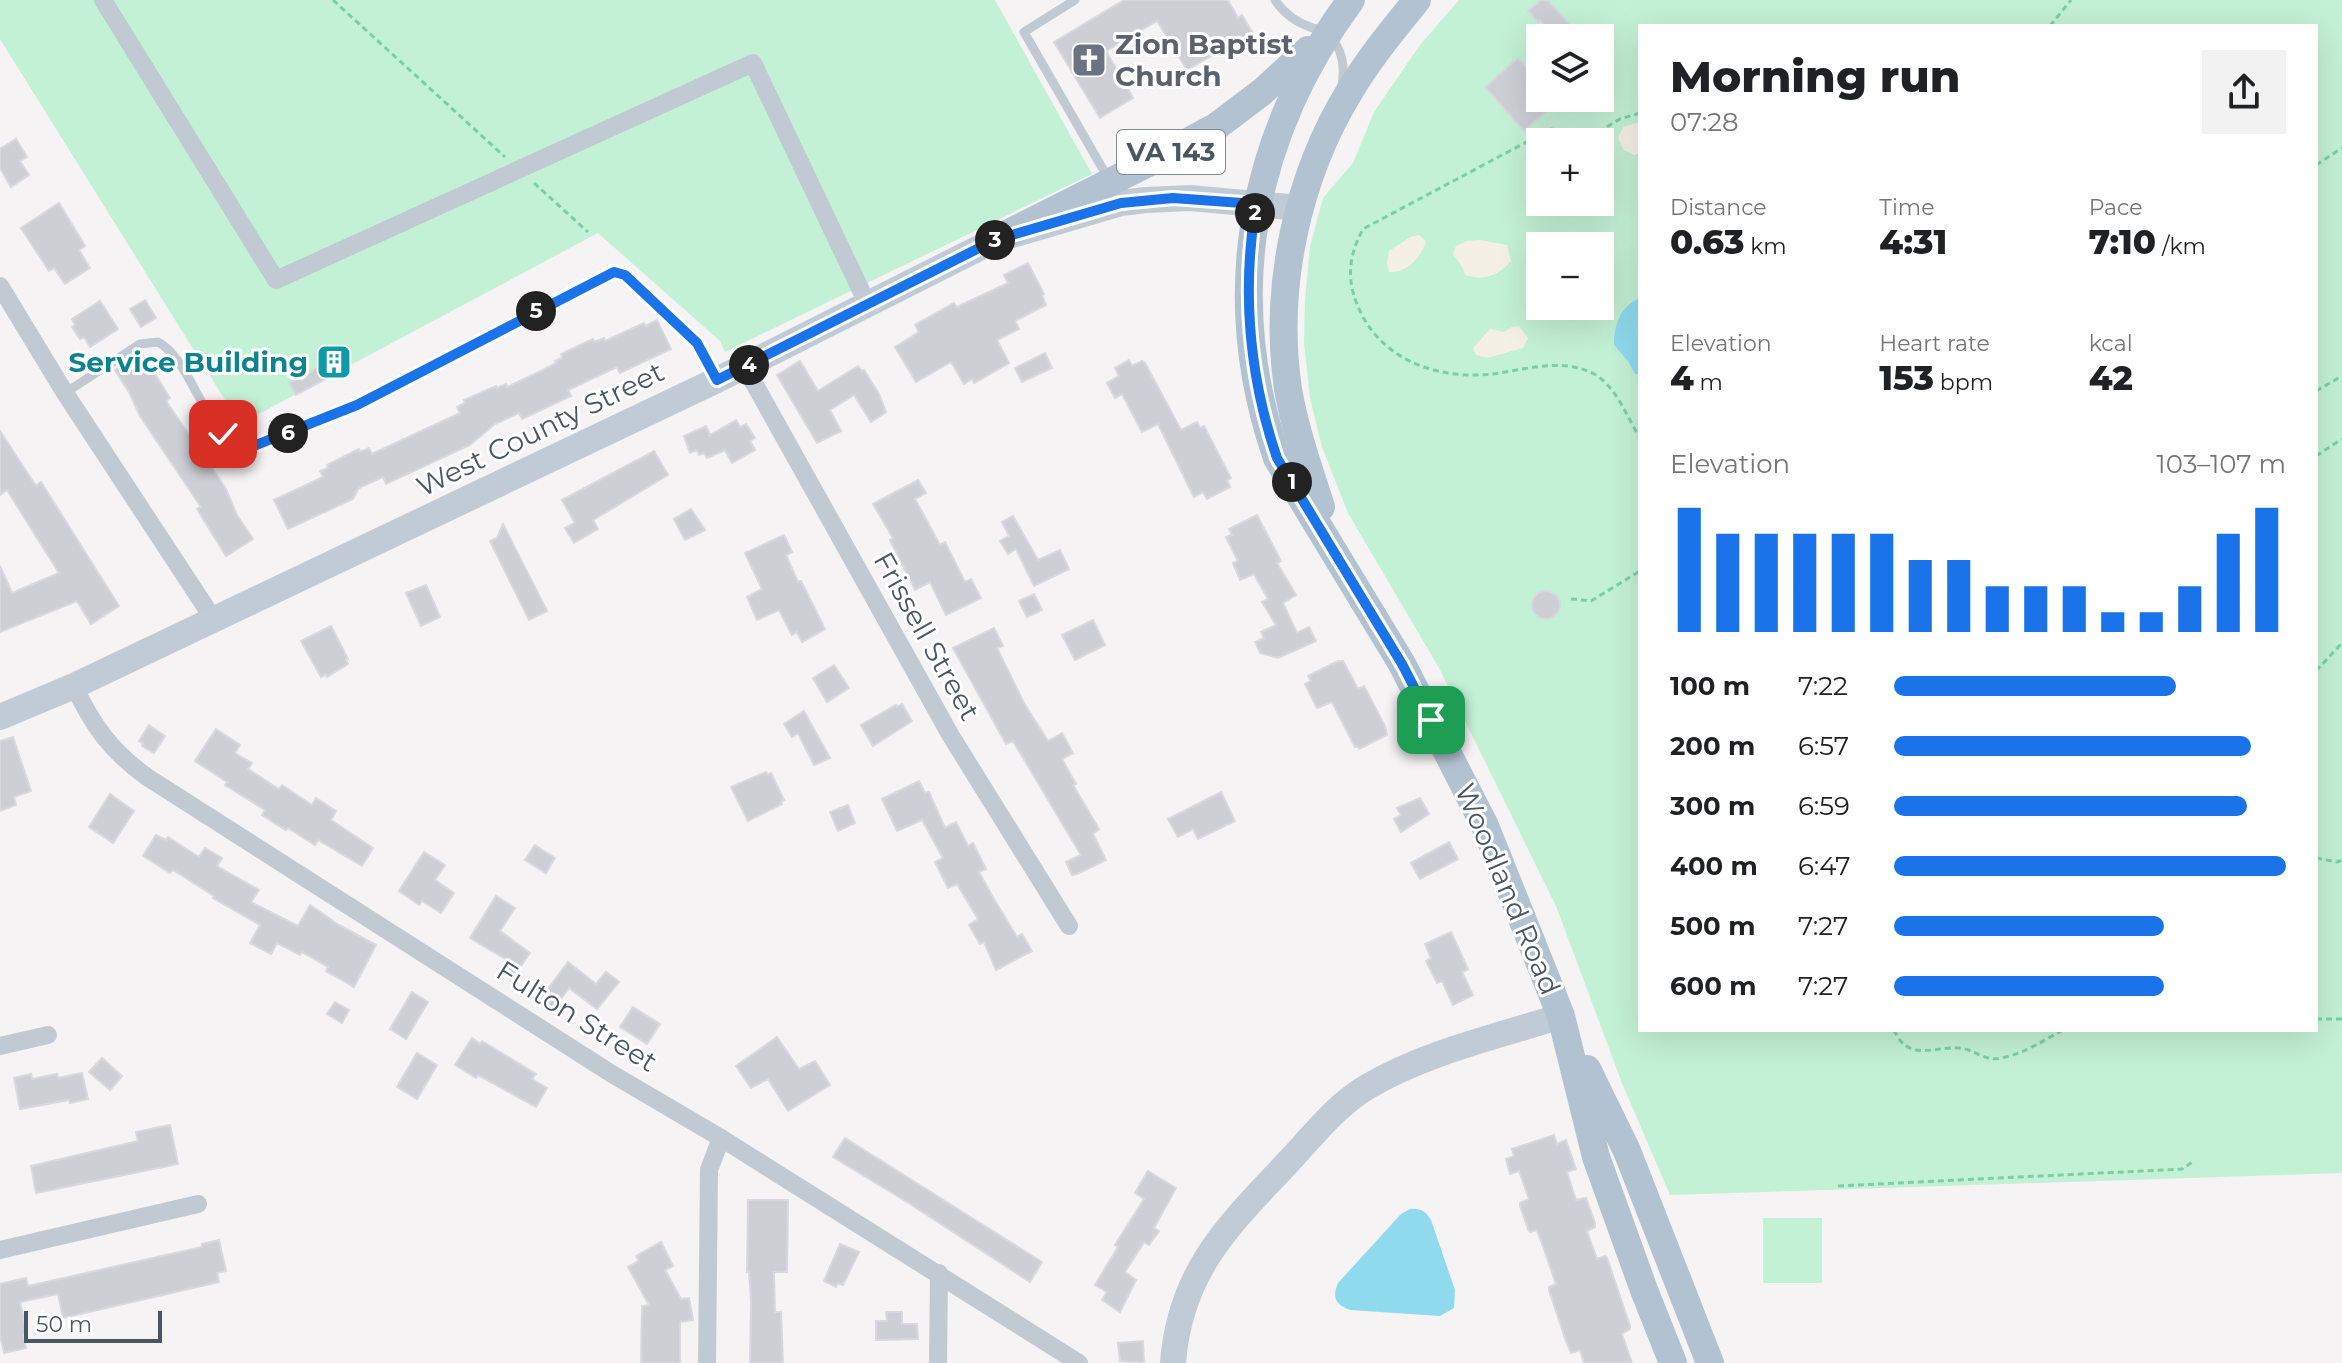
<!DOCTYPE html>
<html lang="en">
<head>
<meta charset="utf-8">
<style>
  :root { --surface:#fff; --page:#f2f2f2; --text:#202124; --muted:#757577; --accent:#1a73e8 }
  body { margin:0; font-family:Montserrat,sans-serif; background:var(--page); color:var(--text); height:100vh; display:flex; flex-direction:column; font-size:30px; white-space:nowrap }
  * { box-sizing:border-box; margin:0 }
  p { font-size:26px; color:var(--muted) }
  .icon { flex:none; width:44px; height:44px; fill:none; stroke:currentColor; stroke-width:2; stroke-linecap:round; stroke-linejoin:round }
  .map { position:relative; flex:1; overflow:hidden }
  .side { position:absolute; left:1638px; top:24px; width:680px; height:1008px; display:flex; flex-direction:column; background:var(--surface); border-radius:0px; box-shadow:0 8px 32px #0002 }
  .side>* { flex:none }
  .buttons { position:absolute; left:1526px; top:24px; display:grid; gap:16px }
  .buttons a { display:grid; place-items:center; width:88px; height:88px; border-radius:0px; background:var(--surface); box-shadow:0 8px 32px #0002; font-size:40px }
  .scale { position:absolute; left:24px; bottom:20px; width:138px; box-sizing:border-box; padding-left:8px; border:4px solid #4a5661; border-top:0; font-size:22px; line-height:28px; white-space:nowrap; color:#4a5661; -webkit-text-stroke:6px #fff; paint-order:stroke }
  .pin { position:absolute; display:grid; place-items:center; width:68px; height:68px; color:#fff; margin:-34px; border-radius:16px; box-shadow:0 4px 12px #0006 }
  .km { position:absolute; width:40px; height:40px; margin:-20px; border-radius:50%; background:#222; color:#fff; font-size:22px; line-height:40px; text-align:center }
  .round { display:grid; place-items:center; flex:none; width:84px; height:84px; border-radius:0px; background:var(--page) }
  .head { display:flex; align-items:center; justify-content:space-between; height:136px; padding:0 32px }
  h1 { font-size:44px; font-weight:800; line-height:60px }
  .metrics { display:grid; grid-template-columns:repeat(3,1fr); gap:12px; height:136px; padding:8px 32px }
  .metrics div { display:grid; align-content:center }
  .metrics b { font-size:34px; font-weight:800 }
  .metrics small { font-size:22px; font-weight:400 }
  .metrics p { font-size:22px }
  .chart { height:224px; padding:16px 32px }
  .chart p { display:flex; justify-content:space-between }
  .chart svg { width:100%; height:144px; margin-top:8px; stroke:var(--accent); stroke-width:6 }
  ul { padding:0 32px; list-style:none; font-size:26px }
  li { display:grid; grid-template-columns:128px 96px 1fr; align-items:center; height:60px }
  li i { height:20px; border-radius:10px; background:var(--accent) }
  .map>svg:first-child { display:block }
</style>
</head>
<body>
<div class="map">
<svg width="2342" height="1363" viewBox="0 0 2342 1363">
  <rect width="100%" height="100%" fill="#f5f3f3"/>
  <!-- green -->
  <g fill="#c3f1d5" fill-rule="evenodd">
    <polygon points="0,0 995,0 1092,174 725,352 720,341 598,233 240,424 0,39"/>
    <path d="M1459 0H2342V1173L1670 1195 1622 1083 1556 906 1439 668 1348 513 1322 447 1310 398 1304 342 1305 301 1310 246 1323 198 1353 163 1374 112 1420 45ZM1640 26H2316V1030H1640ZM1540 38H1600V98H1540ZM1540 142H1600V202H1540ZM1540 246H1600V306H1540Z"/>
    <rect x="1763" y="1218" width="59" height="65"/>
  </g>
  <!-- sand -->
  <g fill="#f5f0e5">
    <polygon points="1640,122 1640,153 1634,155 1624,150 1618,138 1623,127"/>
    <path d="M1419 235 1426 241C1421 258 1407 273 1389 272L1387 263 1389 251 1410 237Z"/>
    <path d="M1480 240 1507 245 1511 261C1499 276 1482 281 1465 275L1463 268 1453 254 1456 246 1467 241Z"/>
    <polygon points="1519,326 1528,338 1523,348 1487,358 1476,355 1473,348 1490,329 1504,332 1512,327"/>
  </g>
  <!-- water -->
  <g fill="#90daee">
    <path d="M1640 298V374H1635L1628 361 1614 345C1614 325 1620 306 1640 298Z"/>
    <path d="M1410 1209C1421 1208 1425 1211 1431 1220L1455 1290 1454 1308 1440 1316 1350 1310C1335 1304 1332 1298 1338 1283L1401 1214Z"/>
  </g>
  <!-- building -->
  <g fill="#cdcfd5" stroke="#d7d9de" stroke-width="2">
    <polygon points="1124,0 1228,0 1238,18 1242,15 1252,32 1187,70 1157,21 1106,51 1133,98 1100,118 1054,42"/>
    <polygon points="1541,0 1548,0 1582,38 1556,38 1540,20 1538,22 1528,11"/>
    <polygon points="1518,58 1540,83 1540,98 1561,98 1524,131 1485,87"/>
    <polygon points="16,139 27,157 20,161 29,175 11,187 0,168 0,149"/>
    <polygon points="59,203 85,246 79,250 90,268 65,284 54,268 49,271 21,228"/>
    <polygon points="1028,263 1044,294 1042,295 1046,305 1015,321 1019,329 997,340 1009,363 974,383 972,379 964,384 951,362 916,382 895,347 919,332 915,325 954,303 957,307 1008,283 1004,275"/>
    <polygon points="145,300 156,318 141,327 130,309"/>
    <polygon points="100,301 118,329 90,347 84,337 80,339 72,327 75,325 72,319"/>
    <polygon points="657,320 671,349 620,373 617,367 568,390 571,396 522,419 519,413 495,424 470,445 386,484 383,477 363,486 358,489 353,499 288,529 274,500 323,477 320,471 328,468 327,465 359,449 360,452 369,448 372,454 445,420 460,413 457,407 465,403 464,400 496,386 497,388 506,384 507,387 543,370 556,363 555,361 562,358 561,354 593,339 594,342 604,338 605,341 644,323 646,326"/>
    <polygon points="330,347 342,370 296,395 289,383 321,366 315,355"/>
    <polygon points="141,352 170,398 166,401 226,489 237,515 253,539 226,556 197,509 201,507 140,416 129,392 115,370"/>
    <polygon points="1045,353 1052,368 1022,382 1015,368"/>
    <polygon points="1129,360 1132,366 1142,361 1145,363 1181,430 1197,422 1200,428 1204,426 1231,478 1227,480 1230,487 1207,499 1203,492 1194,497 1158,424 1142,432 1122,394 1115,398 1107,383 1119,376 1115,368"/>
    <polygon points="800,361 818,391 858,366 862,371 864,370 879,394 886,412 871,422 854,395 830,410 841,431 817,443 777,375"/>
    <polygon points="736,420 740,427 746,424 755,438 750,441 755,450 732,463 725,450 707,458 704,453 699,455 697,450 690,453 684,436 706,426 710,435"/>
    <polygon points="0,431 36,486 41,482 119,606 91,624 77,601 0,632 0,566 12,593 59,573 7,490 0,495"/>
    <polygon points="654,451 668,475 593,520 598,529 574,543 565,528 575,523 562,500"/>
    <polygon points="918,480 926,493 915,499 940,545 945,542 965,582 971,579 981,598 946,615 930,582 915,590 890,540 893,538 873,504"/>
    <polygon points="691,509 705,530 685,540 674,519"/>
    <polygon points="1257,515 1281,561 1277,563 1296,595 1283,603 1297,633 1309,627 1316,641 1278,658 1260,653 1255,642 1264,638 1261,632 1276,625 1262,602 1268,599 1254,574 1240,580 1233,563 1238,561 1226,537 1232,535 1229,529"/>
    <polygon points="1013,516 1038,560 1060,550 1069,569 1034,586 1016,549 1008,554 1000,541 1009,536 1002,522"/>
    <polygon points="503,524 547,611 529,620 490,541 497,538"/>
    <polygon points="784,535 792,552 786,555 798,582 801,581 825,629 802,642 797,632 792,635 779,610 757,620 747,597 762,589 745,553"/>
    <polygon points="426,585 440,617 421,626 406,593"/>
    <circle cx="1546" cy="605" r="14"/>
    <polygon points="1034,594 1042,610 1027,617 1019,601"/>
    <polygon points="1093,620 1105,645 1075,660 1062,635"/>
    <polygon points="331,626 348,659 346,660 348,664 327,677 326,674 321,677 301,641"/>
    <polygon points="994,628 1003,646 997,648 1024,703 1048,741 1062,733 1073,753 1062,759 1076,784 1073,785 1099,829 1093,834 1106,860 1077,874 1072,875 1066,862 1081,855 1013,741 1006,744 953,648"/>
    <polygon points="1338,661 1343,661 1358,689 1364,686 1385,726 1387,735 1359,749 1357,746 1355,747 1332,702 1317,708 1305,684 1311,681 1308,676"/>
    <polygon points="834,665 849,688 827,702 813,678"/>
    <polygon points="902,704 912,721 873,746 861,725 896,705 897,707"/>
    <polygon points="804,711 830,758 814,765 798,733 792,737 784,724"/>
    <polygon points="149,725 165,736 154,753 142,746 143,743 139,741"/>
    <polygon points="216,729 240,745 235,753 252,763 248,769 279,789 282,785 312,805 316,798 336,811 331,820 373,848 362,866 318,840 315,845 288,828 286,830 277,825 262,815 265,810 225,785 227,782 195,761"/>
    <polygon points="13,737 31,791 14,797 16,805 0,811 0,741"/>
    <polygon points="766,772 768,775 771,773 784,800 781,802 782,804 748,821 731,787"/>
    <polygon points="919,781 925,793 929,792 945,828 956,822 968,846 973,843 986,869 979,872 994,899 1017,937 1022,934 1032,951 996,970 984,942 980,944 969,925 978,919 957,884 948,888 935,862 943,858 922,820 897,831 882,799"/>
    <polygon points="1221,792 1235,821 1198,839 1193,829 1178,837 1168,819"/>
    <polygon points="110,794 134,811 113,843 89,827"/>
    <polygon points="1420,798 1429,814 1401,832 1394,819 1401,815 1397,808"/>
    <polygon points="848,805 855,823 838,831 830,812"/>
    <polygon points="156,835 166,840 168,837 199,857 205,848 222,858 217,866 259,890 251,902 298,926 310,905 339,925 376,945 354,987 326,971 328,967 302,952 300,955 277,943 271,954 250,943 260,925 213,898 214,896 173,870 170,873 143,856"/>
    <polygon points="1449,842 1458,859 1420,879 1411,863"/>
    <polygon points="535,845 555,858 546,873 525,860"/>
    <polygon points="424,852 445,865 435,880 454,893 441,913 422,901 419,905 399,891"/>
    <polygon points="496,896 515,908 500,931 530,953 511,980 499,971 507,960 470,938"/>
    <polygon points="1451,932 1468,969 1462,972 1473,995 1453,1005 1442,981 1437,983 1426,961 1431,958 1425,944"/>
    <polygon points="568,962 596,984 606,972 619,982 597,1009 569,988 552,1011 539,1001"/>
    <polygon points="412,992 428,1002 406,1039 390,1029"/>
    <polygon points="335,1002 349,1010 342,1023 327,1014"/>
    <polygon points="633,1007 660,1024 647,1044 620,1027"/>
    <polygon points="777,1037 799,1069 815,1061 830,1085 788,1111 768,1079 751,1088 736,1066"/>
    <polygon points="472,1038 480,1044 482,1041 536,1074 532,1079 547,1088 536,1107 478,1075 476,1078 455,1065"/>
    <polygon points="417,1053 437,1065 417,1099 397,1087"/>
    <polygon points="102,1058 122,1076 110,1090 89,1072"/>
    <polygon points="82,1073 88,1099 70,1103 69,1100 20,1109 14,1078 31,1074 32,1079 57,1074 58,1078"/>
    <polygon points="170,1125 178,1164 36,1193 31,1166 138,1141 136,1132"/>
    <polygon points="1554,1135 1557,1144 1566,1140 1567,1143 1576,1169 1567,1172 1576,1200 1586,1198 1595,1223 1595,1227 1587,1231 1597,1259 1605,1256 1607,1258 1630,1326 1630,1329 1622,1334 1632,1363 1584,1363 1580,1350 1571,1353 1566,1341 1549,1290 1549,1287 1556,1284 1545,1252 1537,1230 1530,1232 1528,1229 1520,1206 1520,1203 1529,1199 1519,1171 1510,1174 1506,1159 1514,1156 1512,1149"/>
    <polygon points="845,1138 1042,1262 1030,1282 907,1202 833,1157"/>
    <polygon points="1148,1171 1176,1188 1154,1228 1159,1231 1149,1245 1144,1242 1125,1272 1136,1280 1120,1312 1102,1300 1107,1292 1095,1285 1118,1247 1115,1245 1144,1199 1135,1193"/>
    <polygon points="748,1200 788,1200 787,1272 774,1272 775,1312 781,1312 783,1363 750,1363 751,1302 749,1272 747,1272"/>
    <polygon points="219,1240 226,1271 217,1273 219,1282 63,1318 58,1294 20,1302 27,1333 23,1334 26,1348 4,1353 0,1335 0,1284 26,1278 28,1286 202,1247 202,1244"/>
    <polygon points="661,1242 673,1266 665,1270 681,1299 689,1298 693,1320 680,1322 680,1363 641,1363 642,1306 649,1305 628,1267 639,1261 636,1256"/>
    <polygon points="840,1244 859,1252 843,1285 838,1283 836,1287 824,1281"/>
    <polygon points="886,1312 902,1312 902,1324 917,1324 918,1339 876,1340 876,1321 887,1321"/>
    <polygon points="1143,1341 1144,1363 1120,1361 1118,1343"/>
  </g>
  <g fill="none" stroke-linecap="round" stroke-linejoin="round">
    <!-- path -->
    <g stroke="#7ad0a6" stroke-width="3" stroke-dasharray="6 4" stroke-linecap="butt">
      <polyline points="333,0 505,157"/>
      <polyline points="2050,26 2071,0"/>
      <path d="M1640 113 1620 119 1593 135 1551 129 1363 229C1347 259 1346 284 1362 315 1386 362 1442 380 1492 374 1525 370 1562 357 1594 374 1616 386 1627 417 1640 438"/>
      <polyline points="2316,165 2342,148"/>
      <polyline points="534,183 588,232"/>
      <polyline points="2316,391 2342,376"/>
      <polyline points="2316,456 2342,439"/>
      <polyline points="1571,599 1591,601 1640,571"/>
      <polyline points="2316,671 2342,643"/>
      <polyline points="2316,858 2337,862 2342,860"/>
      <polyline points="2316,1019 2342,1019"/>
      <path d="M1894 1030C1909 1063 1933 1046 1959 1048 1975 1049 1984 1062 2001 1058 2024 1054 2042 1041 2063 1030"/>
      <polyline points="1838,1186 2182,1169 2194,1161"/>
    </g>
    <!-- lane -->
    <g stroke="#c1cad2" stroke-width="9">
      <polyline points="1075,0 1024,32 1108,178"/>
      <path d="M1275 0C1283 12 1296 22 1310 27 1315 29 1323 30 1327 34 1343 47 1345 68 1342 86"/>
      <path d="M65 393 140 344 158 342C195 362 206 446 251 447L357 405 614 272 625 275C660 307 696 333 716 378"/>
    </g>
    <!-- street -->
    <g stroke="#c1cad2" stroke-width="18">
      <polyline points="103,0 276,280 753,63 867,303"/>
      <polyline points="0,286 65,393 214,620"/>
      <polyline points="745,367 951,736 1069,926"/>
      <path d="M74 686C93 726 111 751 147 777L612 1074 721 1138 1079 1363"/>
      <polyline points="0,1046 48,1035"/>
      <polyline points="0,1250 198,1204"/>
      <polyline points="707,1363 709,1170 721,1138"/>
      <polyline points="938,1363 939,1273"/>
    </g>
    <!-- secondary -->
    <g stroke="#c1cbd6" stroke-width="26">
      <polyline points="0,717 74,686 717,380 995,240 1121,203 1146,200 1190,198 1300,208"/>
      <path d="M1173 1363C1180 1269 1231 1223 1292 1158 1315 1133 1337 1105 1367 1087 1426 1052 1496 1037 1561 1016"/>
    </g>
    <!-- primary -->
    <g stroke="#b3c2d1" stroke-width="28">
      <path d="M1351 0C1250 137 1221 296 1277 458L1402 664 1485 826 1561 1016 1596 1157 1644 1290 1673 1363"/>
      <polyline points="995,240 1160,157 1217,126 1262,92 1308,50"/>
      <path d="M1321 507C1309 469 1295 430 1288 389 1273 288 1297 176 1351 89 1370 57 1394 29 1417 0"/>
      <polyline points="1587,1069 1627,1151 1710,1363"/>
    </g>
  </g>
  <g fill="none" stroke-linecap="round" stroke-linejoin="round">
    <defs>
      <path id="route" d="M223 434 237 445 251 447 357 405 614 272 625 275 697 343 717 380 995 240 1121 203 1173 198 1256 204C1242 289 1249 376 1277 458L1402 664 1431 720"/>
    </defs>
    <!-- route casing -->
    <use href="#route" stroke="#fff" stroke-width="16"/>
    <!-- route -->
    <use href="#route" stroke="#1a73e8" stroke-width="10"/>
  </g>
  <!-- icons -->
  <defs>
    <symbol id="church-square" viewBox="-11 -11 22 22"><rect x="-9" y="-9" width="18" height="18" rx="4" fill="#6b7280" stroke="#fff"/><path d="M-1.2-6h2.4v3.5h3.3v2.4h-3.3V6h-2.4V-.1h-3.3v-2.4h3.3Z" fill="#fff"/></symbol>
    <symbol id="building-square" viewBox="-11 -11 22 22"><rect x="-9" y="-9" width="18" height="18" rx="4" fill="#0f9aa8" stroke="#fff"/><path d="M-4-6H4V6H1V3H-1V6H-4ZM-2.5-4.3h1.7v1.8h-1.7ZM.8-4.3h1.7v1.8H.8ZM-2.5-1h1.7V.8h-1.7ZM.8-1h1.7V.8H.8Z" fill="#fff"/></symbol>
  </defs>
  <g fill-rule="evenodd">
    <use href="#church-square" x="1069" y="40" width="40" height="40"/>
    <use href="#building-square" x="314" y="342" width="40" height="40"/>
  </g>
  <g text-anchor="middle" stroke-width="6" stroke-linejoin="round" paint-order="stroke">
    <!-- shield labels -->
    <rect fill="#fff" stroke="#808990" stroke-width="2" x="1117" y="130" width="108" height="44" rx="6"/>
    <g font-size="26" font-weight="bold" fill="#4a5661">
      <text x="1171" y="161">VA 143</text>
    </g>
    <!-- worship labels -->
    <g font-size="28" font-weight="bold" fill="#5b616d" stroke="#fff" text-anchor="start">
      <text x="1115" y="54">Zion Baptist<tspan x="1115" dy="32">Church</tspan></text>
    </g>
    <!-- culture labels -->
    <g font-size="28" font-weight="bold" fill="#0d838f" stroke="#fff" text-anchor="end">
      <text x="308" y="372">Service Building</text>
    </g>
    <!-- street labels -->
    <g font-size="28" fill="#4a5661" stroke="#fff">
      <text transform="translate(540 429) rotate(-26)" y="10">West County Street</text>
      <text transform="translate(927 636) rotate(61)" y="10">Frissell Street</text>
      <text transform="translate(1508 889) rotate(67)" y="10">Woodland Road</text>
      <text transform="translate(577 1016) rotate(32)" y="10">Fulton Street</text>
    </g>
  </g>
</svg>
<div class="buttons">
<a><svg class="icon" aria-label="layers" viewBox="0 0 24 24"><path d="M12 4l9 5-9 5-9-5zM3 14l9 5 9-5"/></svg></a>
<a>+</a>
<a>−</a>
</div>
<div class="scale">50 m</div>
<div class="pin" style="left:1431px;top:720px;background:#1e9e55"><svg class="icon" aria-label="arrive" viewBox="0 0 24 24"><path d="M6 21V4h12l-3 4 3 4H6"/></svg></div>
<div class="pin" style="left:223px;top:434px;background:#d93025"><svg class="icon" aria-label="check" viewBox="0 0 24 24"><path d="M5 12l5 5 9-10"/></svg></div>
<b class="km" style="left:1292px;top:482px">1</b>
<b class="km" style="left:1255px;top:213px">2</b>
<b class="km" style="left:995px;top:240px">3</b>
<b class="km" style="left:749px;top:365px">4</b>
<b class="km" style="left:536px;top:311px">5</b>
<b class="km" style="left:288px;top:433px">6</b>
<section class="side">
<div class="head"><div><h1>Morning run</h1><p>07:28</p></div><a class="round"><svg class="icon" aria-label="share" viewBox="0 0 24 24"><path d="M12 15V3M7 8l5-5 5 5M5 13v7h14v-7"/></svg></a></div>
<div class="metrics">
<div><p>Distance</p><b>0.63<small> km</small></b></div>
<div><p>Time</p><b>4:31</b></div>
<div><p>Pace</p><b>7:10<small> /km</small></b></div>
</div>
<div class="metrics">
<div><p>Elevation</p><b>4<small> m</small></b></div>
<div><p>Heart rate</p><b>153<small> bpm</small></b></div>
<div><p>kcal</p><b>42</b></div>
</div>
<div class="chart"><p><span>Elevation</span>103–107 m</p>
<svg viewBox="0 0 160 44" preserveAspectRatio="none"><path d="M5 44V6M15 44V14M25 44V14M35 44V14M45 44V14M55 44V14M65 44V22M75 44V22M85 44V30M95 44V30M105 44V30M115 44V38M125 44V38M135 44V30M145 44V14M155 44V6"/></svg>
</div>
<ul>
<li><b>100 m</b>7:22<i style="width:72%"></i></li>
<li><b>200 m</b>6:57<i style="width:91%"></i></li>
<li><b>300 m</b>6:59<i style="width:90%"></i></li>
<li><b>400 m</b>6:47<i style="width:100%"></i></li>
<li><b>500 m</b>7:27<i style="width:69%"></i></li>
<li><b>600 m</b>7:27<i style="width:69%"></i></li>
</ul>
</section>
</div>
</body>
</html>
